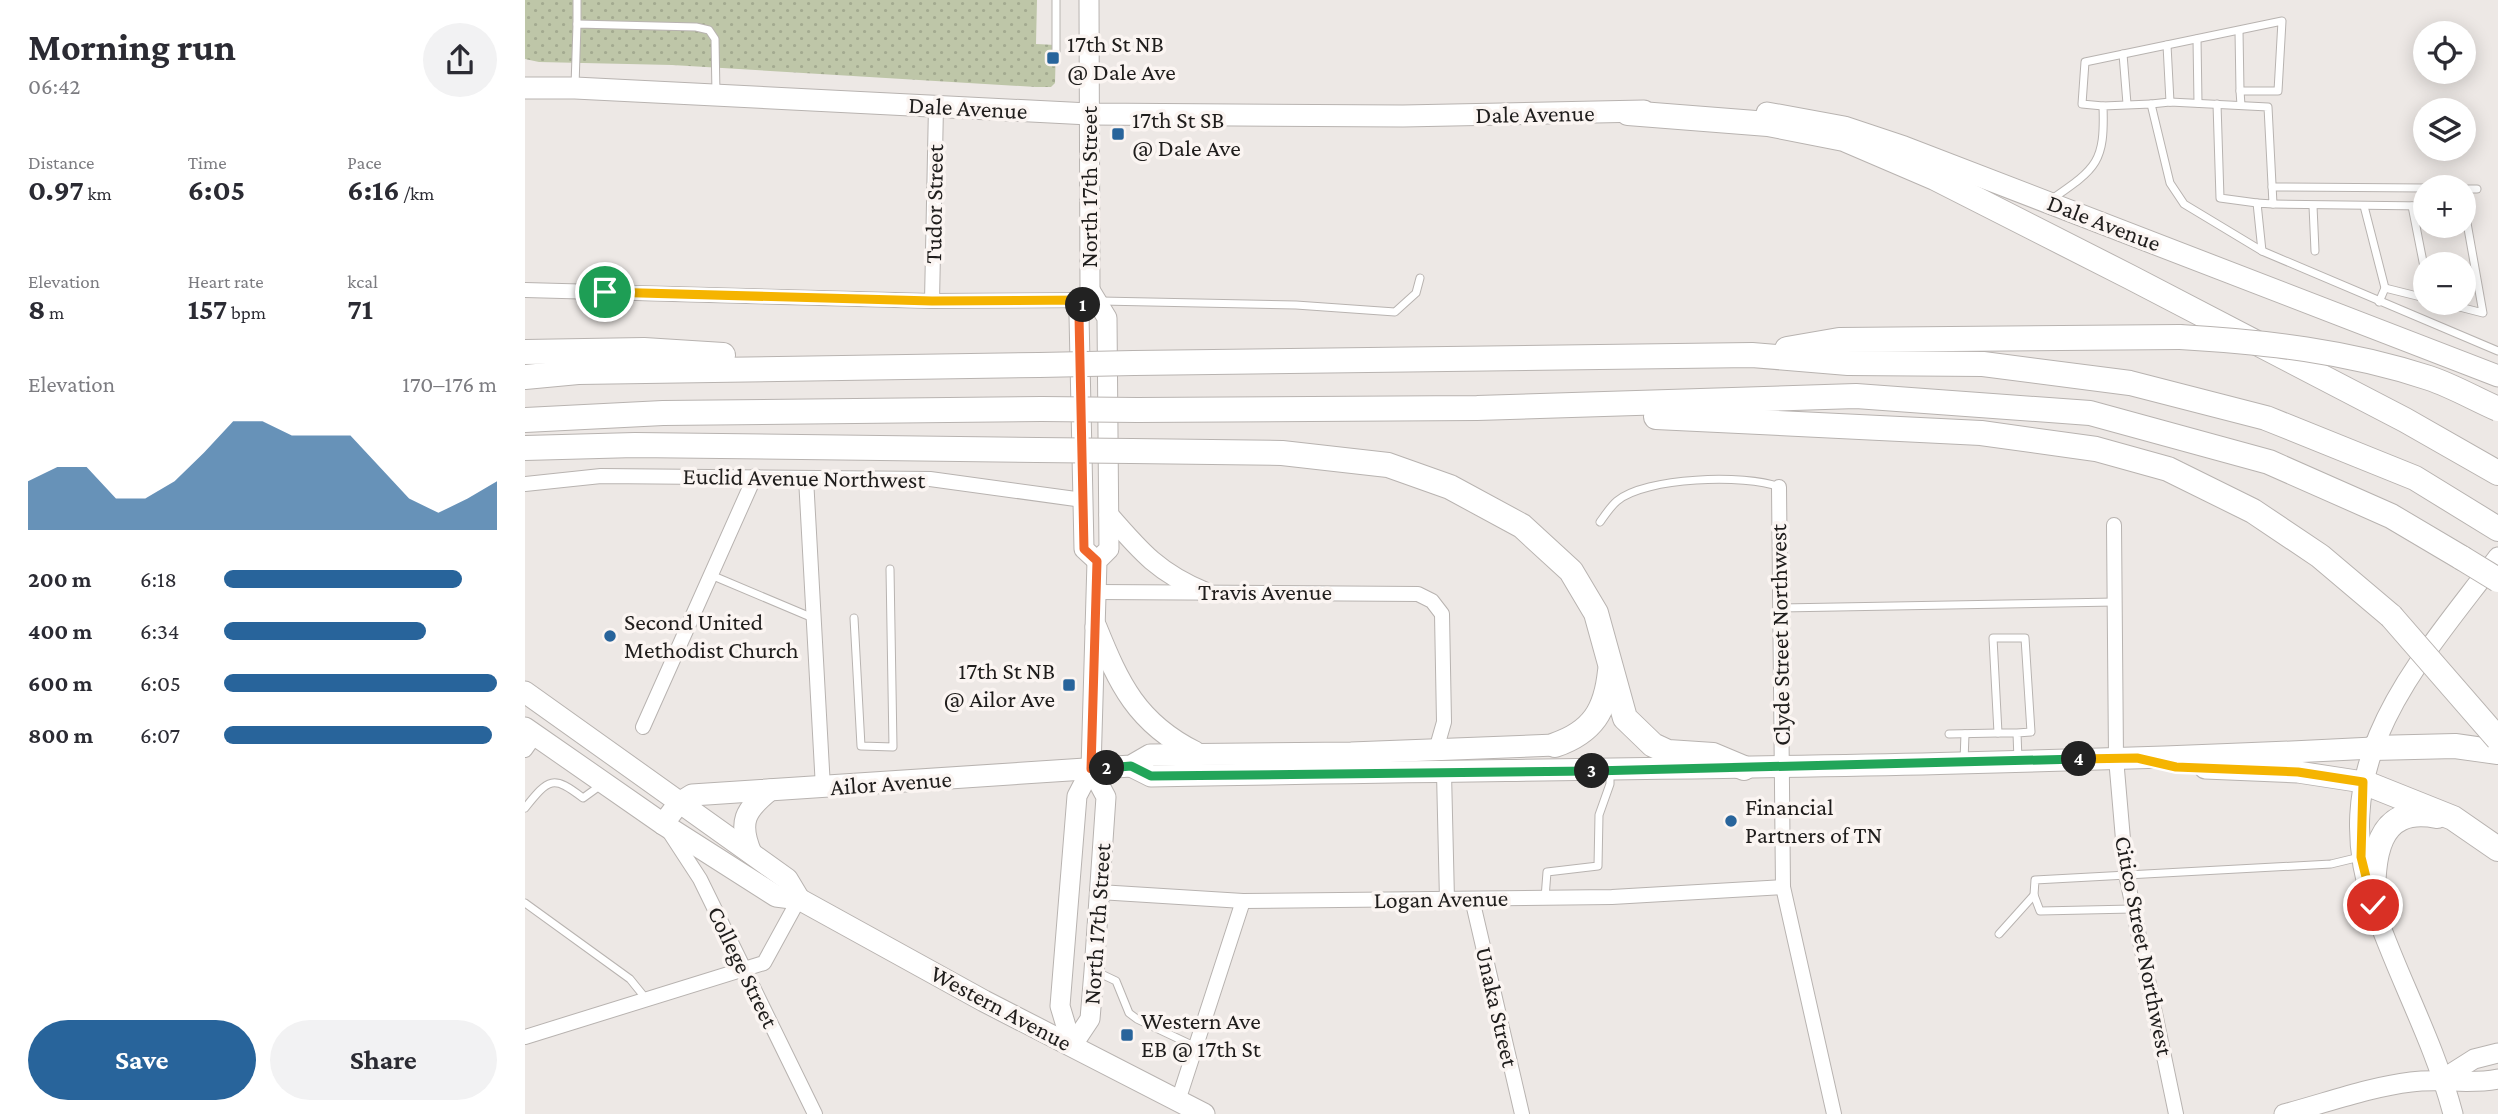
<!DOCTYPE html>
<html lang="en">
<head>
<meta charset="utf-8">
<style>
  :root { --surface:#fff; --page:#f2f2f3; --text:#2b2b33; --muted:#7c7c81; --accent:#28649b }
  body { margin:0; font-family:"Crimson Pro",serif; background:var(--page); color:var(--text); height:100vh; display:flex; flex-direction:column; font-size:26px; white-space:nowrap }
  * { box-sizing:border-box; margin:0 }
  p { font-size:23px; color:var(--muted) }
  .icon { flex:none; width:38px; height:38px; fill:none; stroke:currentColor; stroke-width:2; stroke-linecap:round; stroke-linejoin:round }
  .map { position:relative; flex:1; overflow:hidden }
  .sheet { display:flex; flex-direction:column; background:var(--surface); width:525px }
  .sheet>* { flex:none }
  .buttons { position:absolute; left:1888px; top:21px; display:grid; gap:14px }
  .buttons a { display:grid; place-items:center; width:63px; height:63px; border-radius:50%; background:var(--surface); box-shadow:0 4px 18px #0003; font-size:35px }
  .pin { position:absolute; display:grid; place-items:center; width:60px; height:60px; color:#fff; margin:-30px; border:4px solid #fff; border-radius:50%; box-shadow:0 2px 7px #0007 }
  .km { position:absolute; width:35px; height:35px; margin:-18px; border-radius:50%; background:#222; color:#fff; font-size:19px; line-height:35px; text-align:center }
  .round { display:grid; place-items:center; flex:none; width:74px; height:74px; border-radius:37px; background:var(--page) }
  .overview { display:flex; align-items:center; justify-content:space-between; height:119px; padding:0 28px }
  h1 { font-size:38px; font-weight:700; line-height:52px }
  .stats { display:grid; grid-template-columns:repeat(3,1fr); gap:10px; height:119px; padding:7px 28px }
  .stats div { display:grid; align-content:center }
  .stats b { font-size:30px; font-weight:700 }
  .stats small { font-size:19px; font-weight:400 }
  .stats p { font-size:19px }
  .chart { height:196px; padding:14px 28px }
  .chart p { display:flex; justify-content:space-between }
  .chart svg { width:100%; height:126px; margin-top:7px; fill:var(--accent); opacity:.7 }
  .action { display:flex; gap:14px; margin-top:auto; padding:14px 28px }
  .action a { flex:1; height:80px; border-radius:42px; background:var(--accent); color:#fff; font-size:28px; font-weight:700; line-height:80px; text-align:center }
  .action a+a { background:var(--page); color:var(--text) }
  ul { padding:0 28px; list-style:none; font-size:23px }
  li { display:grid; grid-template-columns:112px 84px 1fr; align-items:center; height:52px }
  li i { height:18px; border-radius:9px; background:var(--accent) }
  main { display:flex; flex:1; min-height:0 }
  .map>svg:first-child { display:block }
</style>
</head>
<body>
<main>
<section class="sheet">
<div class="overview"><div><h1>Morning run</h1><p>06:42</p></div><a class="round"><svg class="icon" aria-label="share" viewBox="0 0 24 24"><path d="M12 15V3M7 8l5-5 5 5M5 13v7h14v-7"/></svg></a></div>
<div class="stats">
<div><p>Distance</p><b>0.97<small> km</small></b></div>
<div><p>Time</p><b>6:05</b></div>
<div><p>Pace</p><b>6:16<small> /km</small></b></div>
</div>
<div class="stats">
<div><p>Elevation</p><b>8<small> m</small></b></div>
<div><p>Heart rate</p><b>157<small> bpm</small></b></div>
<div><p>kcal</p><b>71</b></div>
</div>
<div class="chart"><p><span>Elevation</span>170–176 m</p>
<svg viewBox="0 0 160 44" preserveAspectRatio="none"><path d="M0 44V27L10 22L20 22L30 33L40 33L50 27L60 17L70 6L80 6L90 11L100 11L110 11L120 22L130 33L140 38L150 33L160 27V44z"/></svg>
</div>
<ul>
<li><b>200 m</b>6:18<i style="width:87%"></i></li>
<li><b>400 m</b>6:34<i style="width:74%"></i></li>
<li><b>600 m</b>6:05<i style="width:100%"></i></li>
<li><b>800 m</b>6:07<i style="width:98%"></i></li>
</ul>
<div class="action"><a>Save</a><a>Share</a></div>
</section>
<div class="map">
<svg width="1973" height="1114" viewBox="0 0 1973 1114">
  <defs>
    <pattern id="park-dots" width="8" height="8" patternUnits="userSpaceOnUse" patternTransform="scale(1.75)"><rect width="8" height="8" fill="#bec6a8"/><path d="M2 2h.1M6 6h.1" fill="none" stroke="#a3aa90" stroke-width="1.8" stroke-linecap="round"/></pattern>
  </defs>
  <rect width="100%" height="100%" fill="#ede8e5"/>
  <!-- park -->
  <polygon fill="url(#park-dots)" points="0,0 512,0 511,44 531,45 530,83 526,87 511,87 147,65 14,62 0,59"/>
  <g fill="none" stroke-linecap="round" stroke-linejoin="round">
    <defs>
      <g id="service">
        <polyline points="52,0 52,24"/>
        <polyline points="1714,31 1715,91"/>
        <polyline points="1672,39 1673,103"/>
        <polyline points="1642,45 1645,102"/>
        <polyline points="531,53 531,0"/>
        <polyline points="1598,54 1602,104"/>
        <polyline points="50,86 52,24 171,27 184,30 190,39 191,94"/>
        <polyline points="1626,104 1645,102 1743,107 1748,204 1732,203 1737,251"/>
        <polyline points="1692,104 1695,198 1732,203"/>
        <polyline points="1578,106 1557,104 1560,62 1757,21 1753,91 1715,91 1716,105"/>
        <polyline points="1747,187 1900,188"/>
        <polyline points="1939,189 1952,189"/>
        <path d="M1527 199C1572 168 1580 162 1578 106L1626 104 1645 183 1659 204 1737 251 1973 351"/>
        <polyline points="1748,204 1900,206"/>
        <polyline points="1788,206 1790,251"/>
        <polyline points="1839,206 1860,288"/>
        <polyline points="1887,206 1900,272"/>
        <polyline points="576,301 771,305 870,312 891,293 895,278"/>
        <polyline points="1854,302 1860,288 1900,298"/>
        <polyline points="1919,303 1958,313 1939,206"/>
        <path d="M1075 522C1080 515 1086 506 1092 501 1120 477 1221 474 1254 487"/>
        <polyline points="186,575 288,618"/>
        <polyline points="1256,608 1590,602"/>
        <polyline points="329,618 336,746 368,747 365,569"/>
        <polyline points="1492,733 1506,732 1500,638 1468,638 1473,733 1492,733 1493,760"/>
        <polyline points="1424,734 1473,733"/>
        <polyline points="1439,761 1440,734"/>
        <path d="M0 808C24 778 28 775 58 798L76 785"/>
        <polyline points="1020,898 1022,872 1073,866 1074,815 1085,784 1085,771"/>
        <polyline points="0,903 105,979 122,1000"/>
        <polyline points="1607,909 1515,911 1509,895 1510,880 1806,864 1835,857"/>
        <polyline points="1474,934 1509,895"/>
        <polyline points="572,972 591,981 604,1013 612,1019 671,1047"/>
      </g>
      <g id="minor">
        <polyline points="0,290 407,301 561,300"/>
        <polyline points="407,301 411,106"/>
        <polyline points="281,478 298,788"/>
        <polyline points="0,484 76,476 405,479 558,500"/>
        <polyline points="1254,487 1258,887 1309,1114"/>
        <polyline points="1589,525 1591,758 1601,874 1651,1114"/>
        <polyline points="572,592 893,594 907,601 917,614 919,722 911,750"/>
        <polyline points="118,727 230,476"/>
        <polyline points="0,750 10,736"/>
        <polyline points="919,773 922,900"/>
        <polyline points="145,833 175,879 290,1114"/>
        <polyline points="574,892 718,901 1087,897 1258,887"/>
        <polyline points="947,899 997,1114"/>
        <polyline points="0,1037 239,963 274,899"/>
        <polyline points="653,1101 718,901"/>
      </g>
      <g id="secondary">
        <polyline points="564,0 565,290 554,315 559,549 572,561"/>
        <path d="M584 515C616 552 634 573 680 592"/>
        <polyline points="547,1046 535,1006 552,796 566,769 572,561 584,549 582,318 565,290"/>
        <polyline points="547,1046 565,1019 569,971 581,797 566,769"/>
        <polyline points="1919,1078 1949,1059 1973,1053"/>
        <path d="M1759 1114C1801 1103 1844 1087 1886 1082 1916 1078 1945 1085 1973 1079"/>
        <path d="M1928 1114C1909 1041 1872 976 1848 905 1799 759 1893 664 1973 557"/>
      </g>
      <g id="primary">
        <polyline points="0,88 50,88 564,114 878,116 1119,111"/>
        <polyline points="1242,113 1319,127 1379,147 1973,376"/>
        <path d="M571 627C594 684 612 723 670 752"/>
        <polyline points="0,692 262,879 274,899"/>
        <polyline points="0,728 138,824 251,896 274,899 459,1001 679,1114"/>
        <path d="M606 766 626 776C1034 768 1441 769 1848 748"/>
        <polyline points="1680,768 1773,772 1838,782"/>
        <polyline points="138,824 154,803 167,795 606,766 625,755 826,753 1030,745"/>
        <path d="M226 853C213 822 220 810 245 790"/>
      </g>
      <g id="motorway">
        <polyline points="1103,113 1243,124 1319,139 1410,178 1605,277 1880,420 1973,473"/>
        <polyline points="1262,349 1314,340 1655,337"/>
        <polyline points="0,352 119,350 198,355"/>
        <polyline points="609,363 1227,355 1323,363 1458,364 1605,383 1741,418 1890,478 1973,529"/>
        <polyline points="0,377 53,372 514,365"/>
        <polyline points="612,410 952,408 1331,396 1565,413 1744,462 1866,516 1937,558"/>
        <polyline points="1131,417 1456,433 1571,449 1643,469 1728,511 1795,556 1866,616"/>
        <polyline points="0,420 138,413 517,409"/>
        <polyline points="0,448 110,445 512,450"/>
        <polyline points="606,451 757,453 863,465 925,487 997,526 1046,571 1071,613 1100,718 1128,745 1143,752 1188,755 1219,768"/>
        <path d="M1030 745C1068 732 1081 710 1085 671"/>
        <polyline points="1848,748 1930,746 1973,752"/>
        <polyline points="1838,782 1928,818 1973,849"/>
        <path d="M1848 904C1848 859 1850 804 1912 816"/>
      </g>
    </defs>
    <!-- service casing -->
    <use href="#service" stroke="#b8b3b0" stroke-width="9"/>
    <!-- minor casing -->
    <use href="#minor" stroke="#b8b3b0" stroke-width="16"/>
    <!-- secondary casing -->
    <use href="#secondary" stroke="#b8b3b0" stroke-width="21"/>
    <!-- primary casing -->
    <use href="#primary" stroke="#b8b3b0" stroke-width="23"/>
    <!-- motorway casing -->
    <use href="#motorway" stroke="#b8b3b0" stroke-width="26"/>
    <!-- service -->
    <use href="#service" stroke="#fff" stroke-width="7"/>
    <!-- minor -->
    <use href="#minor" stroke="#fff" stroke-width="14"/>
    <!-- secondary -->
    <use href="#secondary" stroke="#fff" stroke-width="19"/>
    <!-- primary -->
    <use href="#primary" stroke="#fff" stroke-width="21"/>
    <!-- motorway -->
    <use href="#motorway" stroke="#fff" stroke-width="24"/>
    <defs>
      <g id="motorway-bridge">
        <path d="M1655 337C1740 342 1822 351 1904 378 1928 386 1950 399 1973 409"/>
        <polyline points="514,365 609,363"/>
        <polyline points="517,409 612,410"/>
        <polyline points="512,450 606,451"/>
        <polyline points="1937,558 1973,580"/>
        <polyline points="1866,616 1973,739"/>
      </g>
    </defs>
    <!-- motorway-bridge casing -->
    <use href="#motorway-bridge" stroke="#b8b3b0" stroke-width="26" stroke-linecap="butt"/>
    <!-- motorway-bridge -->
    <use href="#motorway-bridge" stroke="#fff" stroke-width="24"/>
  </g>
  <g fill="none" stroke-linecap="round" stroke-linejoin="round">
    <defs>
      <polyline id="split-1" points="80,292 407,301 561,300 558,305"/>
      <polyline id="split-2" points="558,305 554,316 559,549 572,561 566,769 582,768"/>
      <polyline id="split-3" points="582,768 606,766 626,776 1067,771"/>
      <polyline id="split-4" points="1067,771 1554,759"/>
      <polyline id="split-5" points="1554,759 1612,758 1651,767 1773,772 1838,782 1836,857 1848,905"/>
    </defs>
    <!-- split-1 casing -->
    <use href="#split-1" stroke="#fff" stroke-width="14"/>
    <!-- split-2 casing -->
    <use href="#split-2" stroke="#fff" stroke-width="14"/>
    <!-- split-3 casing -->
    <use href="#split-3" stroke="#fff" stroke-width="14"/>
    <!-- split-4 casing -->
    <use href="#split-4" stroke="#fff" stroke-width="14"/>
    <!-- split-5 casing -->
    <use href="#split-5" stroke="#fff" stroke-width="14"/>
    <!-- split-1 -->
    <use href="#split-1" stroke="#f5b400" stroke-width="9"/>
    <!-- split-2 -->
    <use href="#split-2" stroke="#f0652b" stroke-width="9"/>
    <!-- split-3 -->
    <use href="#split-3" stroke="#22a559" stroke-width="9"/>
    <!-- split-4 -->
    <use href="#split-4" stroke="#22a559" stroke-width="9"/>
    <!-- split-5 -->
    <use href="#split-5" stroke="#f5b400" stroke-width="9"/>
  </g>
  <!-- markers -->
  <g fill="#28649b" stroke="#fbf5f2" stroke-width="2.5">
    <rect x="521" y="51" width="14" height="14" rx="3.5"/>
    <rect x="586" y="127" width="14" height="14" rx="3.5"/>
    <circle cx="85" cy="636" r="7"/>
    <rect x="537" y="678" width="14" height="14" rx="3.5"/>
    <circle cx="1206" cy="821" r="7"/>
    <rect x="595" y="1028" width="14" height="14" rx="3.5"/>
  </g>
  <g text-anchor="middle" stroke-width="7" stroke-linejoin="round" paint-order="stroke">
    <!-- poi labels -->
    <g font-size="24" fill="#1f1d1c" stroke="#fbf5f2" text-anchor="start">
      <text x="542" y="52">17th St NB<tspan x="542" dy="28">@ Dale Ave</tspan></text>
      <text x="607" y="128">17th St SB<tspan x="607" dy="28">@ Dale Ave</tspan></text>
      <text x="99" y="630">Second United<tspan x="99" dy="28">Methodist Church</tspan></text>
      <text x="530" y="679" text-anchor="end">17th St NB<tspan x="530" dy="28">@ Ailor Ave</tspan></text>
      <text x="1220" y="815">Financial<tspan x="1220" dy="28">Partners of TN</tspan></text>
      <text x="616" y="1029">Western Ave<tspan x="616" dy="28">EB @ 17th St</tspan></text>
    </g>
    <!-- street labels -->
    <g font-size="24" fill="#1f1d1c" stroke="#fbf5f2">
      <text transform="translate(443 108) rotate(3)" y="8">Dale Avenue</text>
      <text transform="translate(1010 114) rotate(-1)" y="8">Dale Avenue</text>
      <text transform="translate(564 187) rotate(-90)" y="8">North 17th Street</text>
      <text transform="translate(409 204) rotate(-89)" y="8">Tudor Street</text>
      <text transform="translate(1579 223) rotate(21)" y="8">Dale Avenue</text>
      <text transform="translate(279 478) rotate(1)" y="8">Euclid Avenue Northwest</text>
      <text x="740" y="600">Travis Avenue</text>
      <text transform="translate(1255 635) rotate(-91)" y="8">Clyde Street Northwest</text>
      <text transform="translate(366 783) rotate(-4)" y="8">Ailor Avenue</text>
      <text transform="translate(916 899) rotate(-1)" y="8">Logan Avenue</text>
      <text transform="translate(572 924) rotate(-86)" y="8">North 17th Street</text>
      <text transform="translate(1619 946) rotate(79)" y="8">Citico Street Northwest</text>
      <text transform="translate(218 967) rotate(64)" y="8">College Street</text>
      <text transform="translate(972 1007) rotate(77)" y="8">Unaka Street</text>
      <text transform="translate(476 1008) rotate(28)" y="8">Western Avenue</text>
    </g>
  </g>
</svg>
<div class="buttons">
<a><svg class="icon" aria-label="locate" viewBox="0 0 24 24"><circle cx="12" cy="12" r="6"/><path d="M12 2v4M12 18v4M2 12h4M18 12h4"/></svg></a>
<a><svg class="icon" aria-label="layers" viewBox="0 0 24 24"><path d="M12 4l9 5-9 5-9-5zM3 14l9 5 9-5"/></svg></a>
<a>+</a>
<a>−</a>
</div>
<div class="pin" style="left:80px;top:292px;background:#1e9e55"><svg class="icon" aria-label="arrive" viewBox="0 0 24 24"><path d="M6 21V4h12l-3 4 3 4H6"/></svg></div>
<div class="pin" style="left:1848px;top:905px;background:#d93025"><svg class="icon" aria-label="check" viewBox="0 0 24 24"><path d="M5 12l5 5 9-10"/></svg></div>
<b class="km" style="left:558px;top:305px">1</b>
<b class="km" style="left:582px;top:768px">2</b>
<b class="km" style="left:1067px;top:771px">3</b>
<b class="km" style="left:1554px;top:759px">4</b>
</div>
</main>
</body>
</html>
